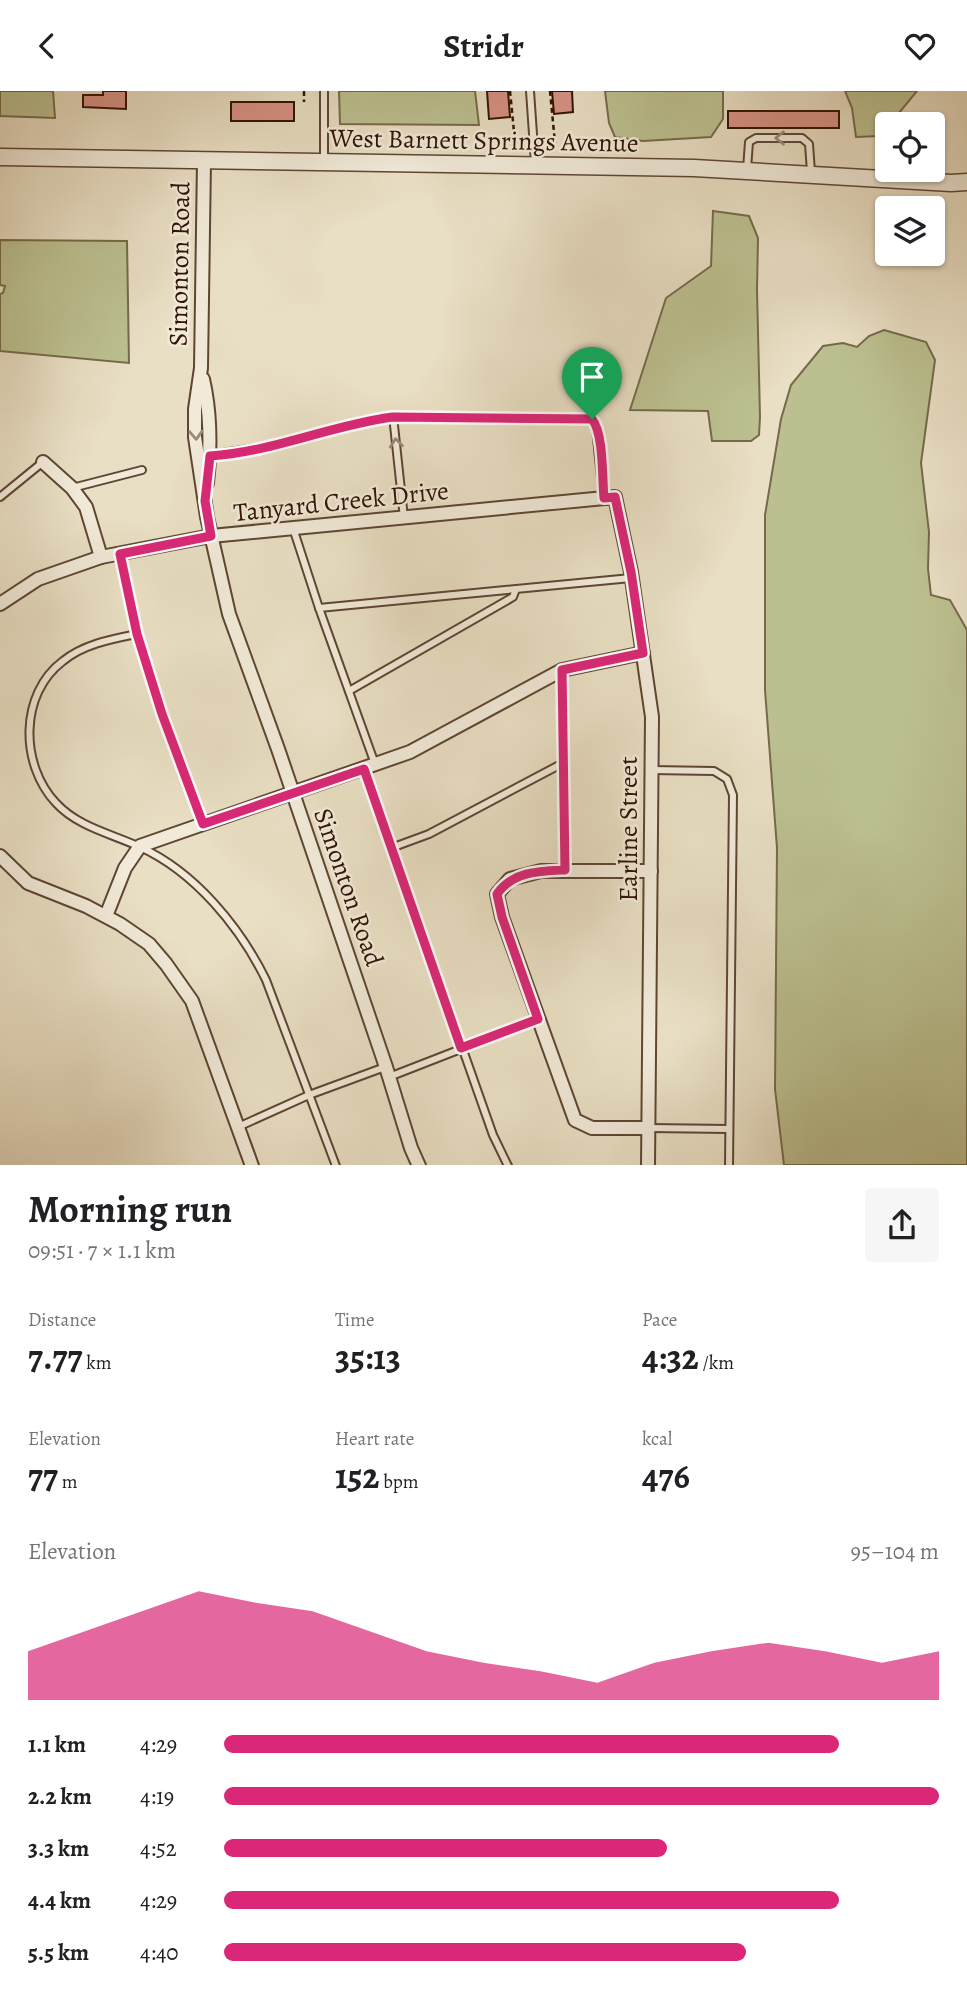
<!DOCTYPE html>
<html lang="en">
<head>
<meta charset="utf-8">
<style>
  :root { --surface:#fff; --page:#f6f6f6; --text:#202124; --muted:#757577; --accent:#db2777 }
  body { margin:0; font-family:Alegreya,serif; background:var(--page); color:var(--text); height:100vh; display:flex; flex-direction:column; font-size:26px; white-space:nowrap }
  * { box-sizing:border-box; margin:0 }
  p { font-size:23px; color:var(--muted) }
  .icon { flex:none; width:38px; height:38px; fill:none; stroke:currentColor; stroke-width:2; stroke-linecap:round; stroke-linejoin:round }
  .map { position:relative; height:1074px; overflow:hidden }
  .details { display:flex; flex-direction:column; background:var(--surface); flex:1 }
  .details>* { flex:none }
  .tools { position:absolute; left:875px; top:21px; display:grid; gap:14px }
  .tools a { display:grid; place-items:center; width:70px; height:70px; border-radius:7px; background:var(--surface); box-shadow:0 2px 5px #0004; font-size:35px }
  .pin { position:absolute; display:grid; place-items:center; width:60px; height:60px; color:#fff; margin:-72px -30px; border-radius:50% 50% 50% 0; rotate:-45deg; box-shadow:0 0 7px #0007 }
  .pin .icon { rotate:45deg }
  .round { display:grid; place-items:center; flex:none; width:74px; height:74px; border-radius:7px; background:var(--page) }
  .overview { display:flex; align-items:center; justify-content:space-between; height:119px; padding:0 28px }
  h1 { font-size:38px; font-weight:700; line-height:52px }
  .metrics { display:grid; grid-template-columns:repeat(3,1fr); gap:10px; height:119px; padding:7px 28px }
  .metrics div { display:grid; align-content:center }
  .metrics b { font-size:35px; font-weight:700 }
  .metrics small { font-size:19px; font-weight:400 }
  .metrics p { font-size:19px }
  .chart { height:196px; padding:14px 28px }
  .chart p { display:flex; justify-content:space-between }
  .chart svg { width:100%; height:126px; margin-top:7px; fill:var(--accent); opacity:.7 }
  ul { padding:0 28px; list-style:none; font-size:23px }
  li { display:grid; grid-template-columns:112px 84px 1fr; align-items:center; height:52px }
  li i { height:18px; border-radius:9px; background:var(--accent) }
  header { display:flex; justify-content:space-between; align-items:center; height:91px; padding:0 28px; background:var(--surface); font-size:32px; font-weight:700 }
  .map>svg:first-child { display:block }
</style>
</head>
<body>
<header><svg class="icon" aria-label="back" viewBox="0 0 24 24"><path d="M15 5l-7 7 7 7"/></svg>Stridr<svg class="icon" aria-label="heart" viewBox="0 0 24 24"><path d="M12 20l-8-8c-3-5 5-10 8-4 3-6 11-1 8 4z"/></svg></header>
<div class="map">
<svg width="967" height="1075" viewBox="0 0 967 1075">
  <rect width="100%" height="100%" fill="#e9dfc4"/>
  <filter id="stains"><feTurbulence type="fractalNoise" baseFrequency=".00286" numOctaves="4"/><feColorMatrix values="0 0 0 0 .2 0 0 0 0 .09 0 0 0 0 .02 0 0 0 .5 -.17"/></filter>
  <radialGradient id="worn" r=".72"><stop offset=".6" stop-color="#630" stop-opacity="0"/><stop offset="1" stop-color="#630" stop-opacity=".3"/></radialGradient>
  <!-- green -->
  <g fill="#bcc090" stroke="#766a4a" stroke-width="2">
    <polygon points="0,0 53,0 55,27 0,25"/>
    <polygon points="339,0 475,0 479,34 340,33"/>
    <polygon points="605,0 723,0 723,28 711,46 643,50 615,46 609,32"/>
    <polygon points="845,0 917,0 890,33 887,33 880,45 856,46 852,17"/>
    <polygon points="713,120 749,125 758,147 757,199 760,326 759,344 751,350 712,350 708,320 630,319 666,207 711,175"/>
    <polygon points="0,149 127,150 129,272 0,260 0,203 3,202 5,195 0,194"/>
    <polygon points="884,239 926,251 935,269 921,372 929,441 928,478 931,504 950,509 967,539 967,1074 784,1074 775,998 777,757 765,599 765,424 781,328 791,294 823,255 843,252 857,256 869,245"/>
  </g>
  <!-- building -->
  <g fill="#d79285" stroke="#301303" stroke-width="2">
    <polygon points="103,0 126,0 126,18 83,16 83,4 103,4"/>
    <polygon points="487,0 508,0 510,26 489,28"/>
    <polygon points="552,0 572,0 573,21 554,23"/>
    <rect x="231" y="11" width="63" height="19"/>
    <rect x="728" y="20" width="111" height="17"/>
  </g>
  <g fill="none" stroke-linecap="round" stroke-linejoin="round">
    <defs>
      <g id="service">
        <polyline points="324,0 324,69"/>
        <polyline points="530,0 535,72"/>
        <polyline points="747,78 749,51 756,47 802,47 809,53 811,81"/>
        <polyline points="393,325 404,427"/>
        <polyline points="210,364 288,352 361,330 393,325 586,327 592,328 596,337 603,407"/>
        <polyline points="72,397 142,379"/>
        <polyline points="0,406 43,371"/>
        <polyline points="293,437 319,517 375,673"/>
        <polyline points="120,463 137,543 162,623 203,733"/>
        <polyline points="319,517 631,487"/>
        <path d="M137 543C112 548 84 553 63 570 19 603 20 674 56 712 78 736 112 743 140 756 195 781 240 836 266 889L336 1075"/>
        <polyline points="562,579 565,779"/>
        <polyline points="349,600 513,506 516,498"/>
        <polyline points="364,678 493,1044 508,1075"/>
        <polyline points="651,679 714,680 727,688 733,704 729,1075"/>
        <polyline points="391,757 429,743 565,671"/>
        <polyline points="389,986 538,928"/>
        <polyline points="238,1036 309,1004 385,976"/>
        <polyline points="649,1037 729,1038"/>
      </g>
      <g id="minor">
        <polyline points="204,69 201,277 195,318 195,346 207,426 229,523 278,658 386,976 411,1057 419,1075"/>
        <path d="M203 288C211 323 211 356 207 392"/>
        <polyline points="43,371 72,397 86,416 101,466"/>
        <polyline points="0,513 38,488 101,466 211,445 615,406 631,481 652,626 648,1075"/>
        <polyline points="0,765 28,792 86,815 120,833 149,853 166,873 192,910 252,1075"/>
        <polyline points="106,825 125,777 140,755 410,661 562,579 643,562"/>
        <polyline points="649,1037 592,1037 575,1029 502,826 497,803 510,788 541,780 651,780"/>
      </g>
      <polyline id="tertiary" points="0,66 694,77 951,92 967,91"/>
    </defs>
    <!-- service casing -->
    <use href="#service" stroke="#5e4633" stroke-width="10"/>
    <!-- minor casing -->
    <use href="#minor" stroke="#5e4633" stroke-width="16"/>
    <!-- tertiary casing -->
    <use href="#tertiary" stroke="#5e4633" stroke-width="19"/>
    <!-- path -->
    <g stroke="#301303" stroke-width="2.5" stroke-dasharray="5 3.5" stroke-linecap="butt">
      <polyline points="304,0 304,11"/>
      <polyline points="510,0 515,51"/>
      <polyline points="550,0 555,52"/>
    </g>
    <!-- service -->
    <use href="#service" stroke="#f1ead9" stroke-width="6"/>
    <!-- minor -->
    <use href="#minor" stroke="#f1ead9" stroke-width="12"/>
    <!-- tertiary -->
    <use href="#tertiary" stroke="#f1ead9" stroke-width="16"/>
  </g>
  <!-- one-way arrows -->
  <defs><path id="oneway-chevron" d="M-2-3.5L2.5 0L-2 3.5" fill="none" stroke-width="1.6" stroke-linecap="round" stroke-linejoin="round" transform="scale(1.75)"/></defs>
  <g stroke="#9a8979">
    <use href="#oneway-chevron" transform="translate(780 47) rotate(180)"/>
    <use href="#oneway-chevron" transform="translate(196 344) rotate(87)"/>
    <use href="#oneway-chevron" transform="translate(396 352) rotate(-96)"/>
  </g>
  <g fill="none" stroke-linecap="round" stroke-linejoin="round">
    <defs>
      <path id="route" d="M393 326 592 328C604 343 602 387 604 407L615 406 631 481 643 562 562 579 565 779C540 780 513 780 497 803L502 826 538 928 461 957 364 678 203 733 162 623 137 543 120 463 211 445 205 410 210 365C273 361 331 334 393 326Z"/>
    </defs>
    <!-- route casing -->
    <use href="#route" stroke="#fff" stroke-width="14"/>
    <!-- route -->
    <use href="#route" stroke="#db2777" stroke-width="9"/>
  </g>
  <g text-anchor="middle" stroke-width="5" stroke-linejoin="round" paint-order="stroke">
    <!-- street labels -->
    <g font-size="26" fill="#301303" stroke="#f1ead9">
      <text transform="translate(484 49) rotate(1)" y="9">West Barnett Springs Avenue</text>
      <text transform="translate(179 173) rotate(-89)" y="9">Simonton Road</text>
      <text transform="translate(341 410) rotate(-6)" y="9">Tanyard Creek Drive</text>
      <text transform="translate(628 738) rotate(-90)" y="9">Earline Street</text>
      <text transform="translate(349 796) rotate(71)" y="9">Simonton Road</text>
    </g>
  </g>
  <rect width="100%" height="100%" filter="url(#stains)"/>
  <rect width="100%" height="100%" fill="url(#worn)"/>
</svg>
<div class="tools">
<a><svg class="icon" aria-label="locate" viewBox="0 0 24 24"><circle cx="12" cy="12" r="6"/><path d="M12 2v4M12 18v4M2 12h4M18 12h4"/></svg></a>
<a><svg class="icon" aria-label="layers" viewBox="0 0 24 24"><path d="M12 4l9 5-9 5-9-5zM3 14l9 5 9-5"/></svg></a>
</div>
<div class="pin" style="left:592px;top:328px;background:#1e9e55"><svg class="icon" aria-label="arrive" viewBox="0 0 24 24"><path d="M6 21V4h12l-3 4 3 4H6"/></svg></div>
</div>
<section class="details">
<div class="overview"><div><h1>Morning run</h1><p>09:51 · 7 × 1.1 km</p></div><a class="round"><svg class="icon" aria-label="share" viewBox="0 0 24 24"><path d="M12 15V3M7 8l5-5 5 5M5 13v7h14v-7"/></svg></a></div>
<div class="metrics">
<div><p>Distance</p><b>7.77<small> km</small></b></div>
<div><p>Time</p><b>35:13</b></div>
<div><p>Pace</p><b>4:32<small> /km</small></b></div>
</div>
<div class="metrics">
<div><p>Elevation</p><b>77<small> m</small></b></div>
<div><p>Heart rate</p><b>152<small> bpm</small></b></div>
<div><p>kcal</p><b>476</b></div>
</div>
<div class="chart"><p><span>Elevation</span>95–104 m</p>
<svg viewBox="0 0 160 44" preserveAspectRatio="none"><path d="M0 44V27L10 20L20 13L30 6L40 10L50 13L60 20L70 27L80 31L90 34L100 38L110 31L120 27L130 24L140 27L150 31L160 27V44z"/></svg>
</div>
<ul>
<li><b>1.1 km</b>4:29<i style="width:86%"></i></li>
<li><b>2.2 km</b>4:19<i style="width:100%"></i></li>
<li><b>3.3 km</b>4:52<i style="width:62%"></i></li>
<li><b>4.4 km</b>4:29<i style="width:86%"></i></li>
<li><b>5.5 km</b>4:40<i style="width:73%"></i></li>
</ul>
</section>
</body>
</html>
